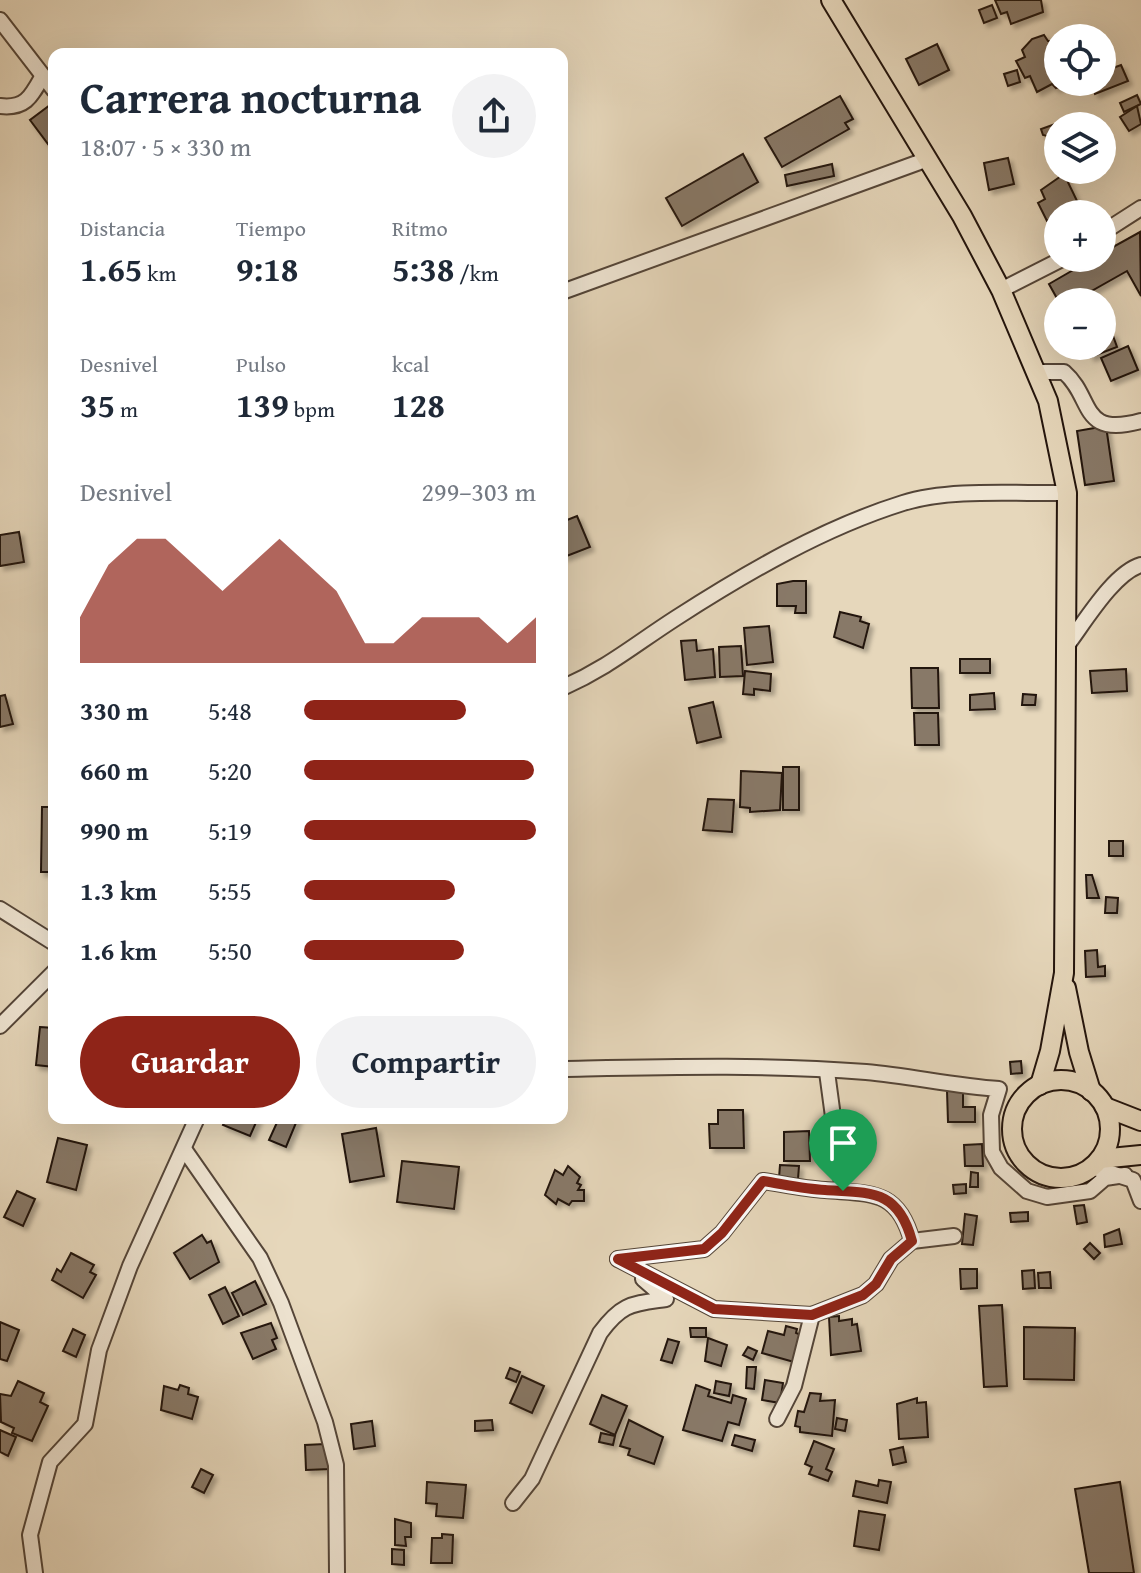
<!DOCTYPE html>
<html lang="es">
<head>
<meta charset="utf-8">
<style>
  :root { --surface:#fff; --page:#f2f2f3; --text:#1f2937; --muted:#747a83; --accent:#8f2418 }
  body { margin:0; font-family:"Gentium Book Plus",serif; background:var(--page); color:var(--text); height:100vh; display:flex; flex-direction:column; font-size:30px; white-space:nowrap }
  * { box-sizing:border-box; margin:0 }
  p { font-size:26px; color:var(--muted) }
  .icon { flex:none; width:44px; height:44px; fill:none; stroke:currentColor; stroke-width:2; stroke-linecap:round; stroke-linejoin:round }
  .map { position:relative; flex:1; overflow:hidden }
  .drawer { position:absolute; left:48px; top:48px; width:520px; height:1076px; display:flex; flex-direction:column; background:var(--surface); border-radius:16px; box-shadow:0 8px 32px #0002 }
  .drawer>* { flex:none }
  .tools { position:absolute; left:1044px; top:24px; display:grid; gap:16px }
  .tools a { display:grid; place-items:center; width:72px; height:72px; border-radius:50%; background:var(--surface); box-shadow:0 8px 32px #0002; font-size:40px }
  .pin { position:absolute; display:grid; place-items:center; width:68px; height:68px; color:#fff; margin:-82px -34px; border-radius:50% 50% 50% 0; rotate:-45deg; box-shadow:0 0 8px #0007 }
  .pin .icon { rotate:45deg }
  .round { display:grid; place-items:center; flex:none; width:84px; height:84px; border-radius:42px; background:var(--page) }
  .headline { display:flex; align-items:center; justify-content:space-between; height:136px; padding:0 32px }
  h1 { font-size:44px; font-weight:800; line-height:60px }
  .metrics { display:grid; grid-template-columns:repeat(3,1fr); gap:12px; height:136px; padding:8px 32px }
  .metrics div { display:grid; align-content:center }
  .metrics b { font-size:34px; font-weight:800 }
  .metrics small { font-size:22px; font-weight:400 }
  .metrics p { font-size:22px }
  .chart { height:224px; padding:16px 32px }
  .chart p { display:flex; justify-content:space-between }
  .chart svg { width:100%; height:144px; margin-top:8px; fill:var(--accent); opacity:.7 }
  .cta { display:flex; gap:16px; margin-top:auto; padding:16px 32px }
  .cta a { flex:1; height:92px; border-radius:48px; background:var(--accent); color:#fff; font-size:32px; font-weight:800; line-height:92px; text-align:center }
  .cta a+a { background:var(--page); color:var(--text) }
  ul { padding:0 32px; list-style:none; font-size:26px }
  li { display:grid; grid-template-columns:128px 96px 1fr; align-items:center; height:60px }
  li i { height:20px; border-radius:10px; background:var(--accent) }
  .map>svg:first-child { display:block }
</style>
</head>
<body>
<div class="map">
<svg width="1141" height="1573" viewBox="0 0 1141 1573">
  <defs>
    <filter id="shadow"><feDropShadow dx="4" dy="4" stdDeviation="2" flood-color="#0004"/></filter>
  </defs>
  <rect width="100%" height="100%" fill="#e6d7bb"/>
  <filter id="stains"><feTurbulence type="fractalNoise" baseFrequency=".0025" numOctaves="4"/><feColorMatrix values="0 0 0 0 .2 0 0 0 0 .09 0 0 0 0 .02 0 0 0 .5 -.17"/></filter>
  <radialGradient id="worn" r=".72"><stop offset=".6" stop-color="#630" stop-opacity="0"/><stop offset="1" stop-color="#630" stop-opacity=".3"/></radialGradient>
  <!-- building -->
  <g fill="#887967" stroke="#23140c" stroke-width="2" filter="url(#shadow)">
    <polygon points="995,0 1041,0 1043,12 1011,24 1007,12 1001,14"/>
    <polygon points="992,5 997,18 984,23 979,10"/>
    <polygon points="1044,35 1048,41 1054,41 1058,52 1058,82 1068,84 1056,88 1052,84 1037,92 1030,76 1025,78 1016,61 1025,57 1022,50 1032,39"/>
    <polygon points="937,44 949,70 919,85 906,59"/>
    <polygon points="1121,65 1128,81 1095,94 1091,82 1102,82 1102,72"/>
    <polygon points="1017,70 1020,82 1008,86 1004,74"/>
    <polygon points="1137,95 1141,104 1124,112 1120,103"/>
    <polygon points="840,96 853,119 845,123 849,129 782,167 765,138"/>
    <polygon points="54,102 54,139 48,144 30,120"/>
    <polygon points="1137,106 1141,124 1129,131 1120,117"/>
    <polygon points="1058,123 1058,143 1054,144 1052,137 1043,135 1041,129"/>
    <polygon points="743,154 758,182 682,226 666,198"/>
    <polygon points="1008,158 1014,184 989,190 984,163"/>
    <polygon points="832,164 834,176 787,186 785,175"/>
    <polygon points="1064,174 1079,205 1047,221 1038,203 1045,199 1041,190"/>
    <polygon points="1140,232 1141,296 1127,271 1072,302 1059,302 1049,284 1094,258 1102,258 1102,253"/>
    <polygon points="1112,333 1117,347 1091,357 1086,346 1102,346 1102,337"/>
    <polygon points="1128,346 1138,370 1111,381 1101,358"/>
    <polygon points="1106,426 1114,481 1085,485 1077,431"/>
    <polygon points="577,516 590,547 564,557 562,522"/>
    <polygon points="19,532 24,562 0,566 0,535"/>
    <polygon points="793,581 806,581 806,613 795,613 796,606 777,606 777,584"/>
    <polygon points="840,612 861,617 860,621 869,624 863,648 834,637"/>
    <polygon points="769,626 773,662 747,665 744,628"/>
    <polygon points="696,640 697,651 713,649 715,677 685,680 681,641"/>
    <polygon points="741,646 743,676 720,677 719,647"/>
    <rect x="960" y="659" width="30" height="14"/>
    <polygon points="911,668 938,668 939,708 912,708"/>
    <polygon points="1126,669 1127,691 1092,693 1090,671"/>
    <polygon points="745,671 771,674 770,691 754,689 754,695 743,694"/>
    <polygon points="994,693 995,709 970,710 970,695"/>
    <polygon points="1023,694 1036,695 1035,705 1022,705"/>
    <polygon points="5,695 13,724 0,727 0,696"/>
    <polygon points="713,702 721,737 697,743 689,708"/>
    <polygon points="914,713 938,713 939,745 915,745"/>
    <rect x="783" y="767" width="16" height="43"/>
    <polygon points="741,771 782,773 780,810 750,812 750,808 740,807"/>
    <polygon points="708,799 734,800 732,832 703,830"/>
    <polygon points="42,807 54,807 54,872 41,872"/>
    <rect x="1109" y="841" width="14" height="15"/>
    <polygon points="1086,875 1092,875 1099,898 1087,898"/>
    <polygon points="1106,897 1118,898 1117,913 1105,913"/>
    <polygon points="1097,950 1098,967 1105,966 1105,976 1086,977 1085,951"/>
    <polygon points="40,1027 54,1028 54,1067 36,1065"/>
    <polygon points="1021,1061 1022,1073 1011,1074 1010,1062"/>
    <polygon points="963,1090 963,1107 975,1107 975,1122 948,1122 947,1091"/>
    <polygon points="718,1110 743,1110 744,1148 710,1148 709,1124 718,1124"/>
    <polygon points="226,1118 258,1118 250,1136 223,1125"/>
    <polygon points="279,1118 298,1118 286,1147 269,1140"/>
    <polygon points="376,1128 384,1176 350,1182 342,1134"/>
    <polygon points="809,1131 810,1161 784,1161 784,1132"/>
    <polygon points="58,1138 87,1145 76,1190 47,1182"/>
    <polygon points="982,1144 983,1166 965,1166 964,1145"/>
    <polygon points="402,1161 459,1167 454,1209 397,1202"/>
    <polygon points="780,1165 799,1166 798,1179 779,1178"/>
    <polygon points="568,1166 580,1177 577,1183 581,1185 578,1190 584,1190 584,1201 572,1201 569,1205 558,1199 556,1204 545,1195 555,1170 563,1175"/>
    <polygon points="971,1172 978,1173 978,1187 970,1187"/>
    <polygon points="966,1184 966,1193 954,1194 953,1185"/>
    <polygon points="17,1191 35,1199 23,1226 4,1217"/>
    <polygon points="1084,1205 1087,1222 1077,1224 1074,1206"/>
    <polygon points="1028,1212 1028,1221 1011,1222 1010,1213"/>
    <polygon points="965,1214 977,1216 973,1245 962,1244"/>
    <polygon points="1119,1229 1122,1244 1105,1247 1104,1235"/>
    <polygon points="202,1235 207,1243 211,1241 219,1262 190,1279 174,1253"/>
    <polygon points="1090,1243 1100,1253 1094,1259 1084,1249"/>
    <polygon points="71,1253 94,1265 90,1272 96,1275 83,1298 52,1280 57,1269 61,1272"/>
    <polygon points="960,1269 977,1269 977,1288 961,1289"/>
    <polygon points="1034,1270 1035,1288 1023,1289 1022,1271"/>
    <polygon points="1050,1272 1051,1288 1039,1288 1038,1273"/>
    <polygon points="255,1281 266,1304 243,1315 232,1293"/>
    <polygon points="225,1287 239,1316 223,1324 209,1295"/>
    <polygon points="1002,1305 1007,1386 984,1387 979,1306"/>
    <polygon points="839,1316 839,1321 852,1319 852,1325 857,1324 861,1351 831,1355 829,1317"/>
    <polygon points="0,1322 19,1330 7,1361 0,1359"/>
    <polygon points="271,1323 277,1338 272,1340 276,1349 253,1359 241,1333"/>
    <polygon points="786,1326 797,1329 796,1333 801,1335 794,1362 762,1353 768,1331 784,1335"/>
    <polygon points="1024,1327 1075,1328 1074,1380 1024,1379"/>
    <polygon points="690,1328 706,1328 706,1337 691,1337"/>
    <polygon points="73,1329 85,1335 76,1357 63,1351"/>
    <polygon points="708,1338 727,1345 721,1366 705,1361"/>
    <polygon points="668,1339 679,1342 672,1363 661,1360"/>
    <polygon points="748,1347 757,1351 753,1360 743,1355"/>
    <polygon points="747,1367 756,1367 754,1389 746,1388"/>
    <polygon points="510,1368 520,1372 516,1382 506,1378"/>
    <polygon points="522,1376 544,1386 532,1413 510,1403"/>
    <polygon points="765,1380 783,1383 780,1403 762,1400"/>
    <polygon points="18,1381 44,1393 40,1402 48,1406 32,1441 12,1433 14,1428 1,1422 0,1394 11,1396"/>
    <polygon points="716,1381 731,1384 729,1396 714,1393"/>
    <polygon points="180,1385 189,1388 188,1394 198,1397 192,1419 161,1410 164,1386 178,1390"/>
    <polygon points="696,1385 710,1390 708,1396 731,1403 733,1395 746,1399 739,1425 728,1422 722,1441 683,1430"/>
    <polygon points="810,1393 821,1394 820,1401 835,1400 832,1436 800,1432 800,1427 795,1426 798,1411 804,1412"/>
    <polygon points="602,1395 627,1406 615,1435 590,1424"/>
    <polygon points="917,1398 917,1403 926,1402 928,1437 899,1439 897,1404"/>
    <polygon points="837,1418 847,1420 845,1431 835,1429"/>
    <polygon points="492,1420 493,1430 475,1431 475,1421"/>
    <polygon points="629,1420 663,1437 654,1464 628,1455 630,1449 620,1446"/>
    <polygon points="372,1421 375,1446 354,1449 351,1424"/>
    <polygon points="0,1430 16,1437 8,1456 0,1452"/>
    <polygon points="601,1433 615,1436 613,1445 599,1442"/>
    <polygon points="735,1435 755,1440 752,1451 732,1445"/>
    <polygon points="814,1441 834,1449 826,1469 832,1472 828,1481 809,1474 812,1467 805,1464"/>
    <polygon points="325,1444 330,1469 306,1470 305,1445"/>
    <polygon points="903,1447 906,1462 893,1465 890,1450"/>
    <polygon points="201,1469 213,1475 204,1493 192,1487"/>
    <polygon points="879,1480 891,1482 887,1503 853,1496 856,1481 878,1486"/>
    <polygon points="427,1482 466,1485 463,1518 436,1516 437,1504 426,1503"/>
    <polygon points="1120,1482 1134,1573 1089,1573 1075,1489"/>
    <polygon points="859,1511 885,1515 879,1550 854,1546"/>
    <polygon points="395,1519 411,1523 411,1537 405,1537 406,1546 395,1545"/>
    <polygon points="442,1534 453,1535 452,1563 431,1563 432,1538 442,1538"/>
    <polygon points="392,1549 404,1550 404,1565 392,1564"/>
  </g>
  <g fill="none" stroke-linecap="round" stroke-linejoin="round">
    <defs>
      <g id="minor">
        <polyline points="0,20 54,90"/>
        <path d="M0 106C25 109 31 97 42 77"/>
        <polyline points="1102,233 1141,208"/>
        <polyline points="1001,290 1064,258"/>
        <polyline points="562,292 928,159"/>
        <path d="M1036 372H1064C1094 398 1079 438 1141 421"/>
        <path d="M1065 648C1083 625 1113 573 1141 565"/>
        <path d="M562 688C609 667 634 645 676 618 746 573 823 528 903 503 950 488 1018 494 1067 493"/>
        <polyline points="0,909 54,943"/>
        <polyline points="0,1026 54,972"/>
        <path d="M562 1069C663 1067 766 1064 866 1072 911 1076 954 1086 999 1089L991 1115 992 1152 1001 1168 1027 1191 1047 1197 1090 1191 1105 1178 1125 1175"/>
        <polyline points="827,1072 843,1191"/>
        <polyline points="184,1149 260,1258 281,1303 325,1422 336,1465 337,1573"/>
        <polyline points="1092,1167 1133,1180 1141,1201"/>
        <polyline points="618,1259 714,1309 812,1315 863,1295 876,1284 891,1259 912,1241 954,1236"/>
        <path d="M618 1259 704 1249 722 1233 763 1181C783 1184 804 1189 825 1190 871 1194 898 1189 912 1241"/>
        <polyline points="777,1419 794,1386 812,1315"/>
        <path d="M513 1503 532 1479 600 1333C622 1303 632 1304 666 1299L643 1279"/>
        <polyline points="35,1573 30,1535 50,1462 85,1424 99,1350 130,1266 197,1118"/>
      </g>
      <g id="major">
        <polyline points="831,0 962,216 1001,290 1048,401 1067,493 1064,973 1050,1051 1040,1085"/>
        <polyline points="1066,988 1079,1052 1091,1091"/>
        <circle cx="1061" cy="1129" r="49"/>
        <polyline points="1105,1107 1141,1121"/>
        <polyline points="1100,1159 1141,1155"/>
      </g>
    </defs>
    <!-- minor casing -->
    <use href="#minor" stroke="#544538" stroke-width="18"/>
    <!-- major casing -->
    <use href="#major" stroke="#23140c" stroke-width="22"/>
    <!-- minor -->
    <use href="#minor" stroke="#efe5d3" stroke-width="14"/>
    <!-- major -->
    <use href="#major" stroke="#e6d7bb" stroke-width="18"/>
  </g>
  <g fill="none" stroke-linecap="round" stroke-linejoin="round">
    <defs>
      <path id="route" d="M763 1181C783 1184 804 1189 825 1190 871 1193 898 1189 912 1241L891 1259 876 1284 863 1295 812 1315 714 1309 618 1259 704 1249 722 1233Z"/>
    </defs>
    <!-- route casing -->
    <use href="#route" stroke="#fff" stroke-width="16"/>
    <!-- route -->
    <use href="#route" stroke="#8f2418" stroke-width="10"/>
  </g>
  <rect width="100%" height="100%" filter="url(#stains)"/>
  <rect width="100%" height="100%" fill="url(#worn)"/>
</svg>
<div class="tools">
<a><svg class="icon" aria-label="locate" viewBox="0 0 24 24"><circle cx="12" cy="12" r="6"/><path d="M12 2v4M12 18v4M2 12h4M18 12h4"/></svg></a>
<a><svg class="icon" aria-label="layers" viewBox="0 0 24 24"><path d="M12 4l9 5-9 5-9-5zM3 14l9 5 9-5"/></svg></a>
<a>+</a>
<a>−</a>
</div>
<div class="pin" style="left:843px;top:1191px;background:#1e9e55"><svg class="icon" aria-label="arrive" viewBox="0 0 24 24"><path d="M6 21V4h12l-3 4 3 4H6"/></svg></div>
<section class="drawer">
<div class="headline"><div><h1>Carrera nocturna</h1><p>18:07 · 5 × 330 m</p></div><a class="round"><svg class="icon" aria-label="share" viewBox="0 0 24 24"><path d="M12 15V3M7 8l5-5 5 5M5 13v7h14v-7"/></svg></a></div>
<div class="metrics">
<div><p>Distancia</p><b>1.65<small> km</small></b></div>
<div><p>Tiempo</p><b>9:18</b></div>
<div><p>Ritmo</p><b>5:38<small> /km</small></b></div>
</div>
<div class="metrics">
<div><p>Desnivel</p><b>35<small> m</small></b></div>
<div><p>Pulso</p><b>139<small> bpm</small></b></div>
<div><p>kcal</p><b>128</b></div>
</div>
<div class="chart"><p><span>Desnivel</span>299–303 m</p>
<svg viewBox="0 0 160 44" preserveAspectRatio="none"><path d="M0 44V30L10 14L20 6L30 6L40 14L50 22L60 14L70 6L80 14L90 22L100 38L110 38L120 30L130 30L140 30L150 38L160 30V44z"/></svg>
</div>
<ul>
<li><b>330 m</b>5:48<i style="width:70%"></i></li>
<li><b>660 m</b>5:20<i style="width:99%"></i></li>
<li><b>990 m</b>5:19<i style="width:100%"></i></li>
<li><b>1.3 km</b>5:55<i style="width:65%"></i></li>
<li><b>1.6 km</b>5:50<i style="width:69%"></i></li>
</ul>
<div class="cta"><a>Guardar</a><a>Compartir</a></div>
</section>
</div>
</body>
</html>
